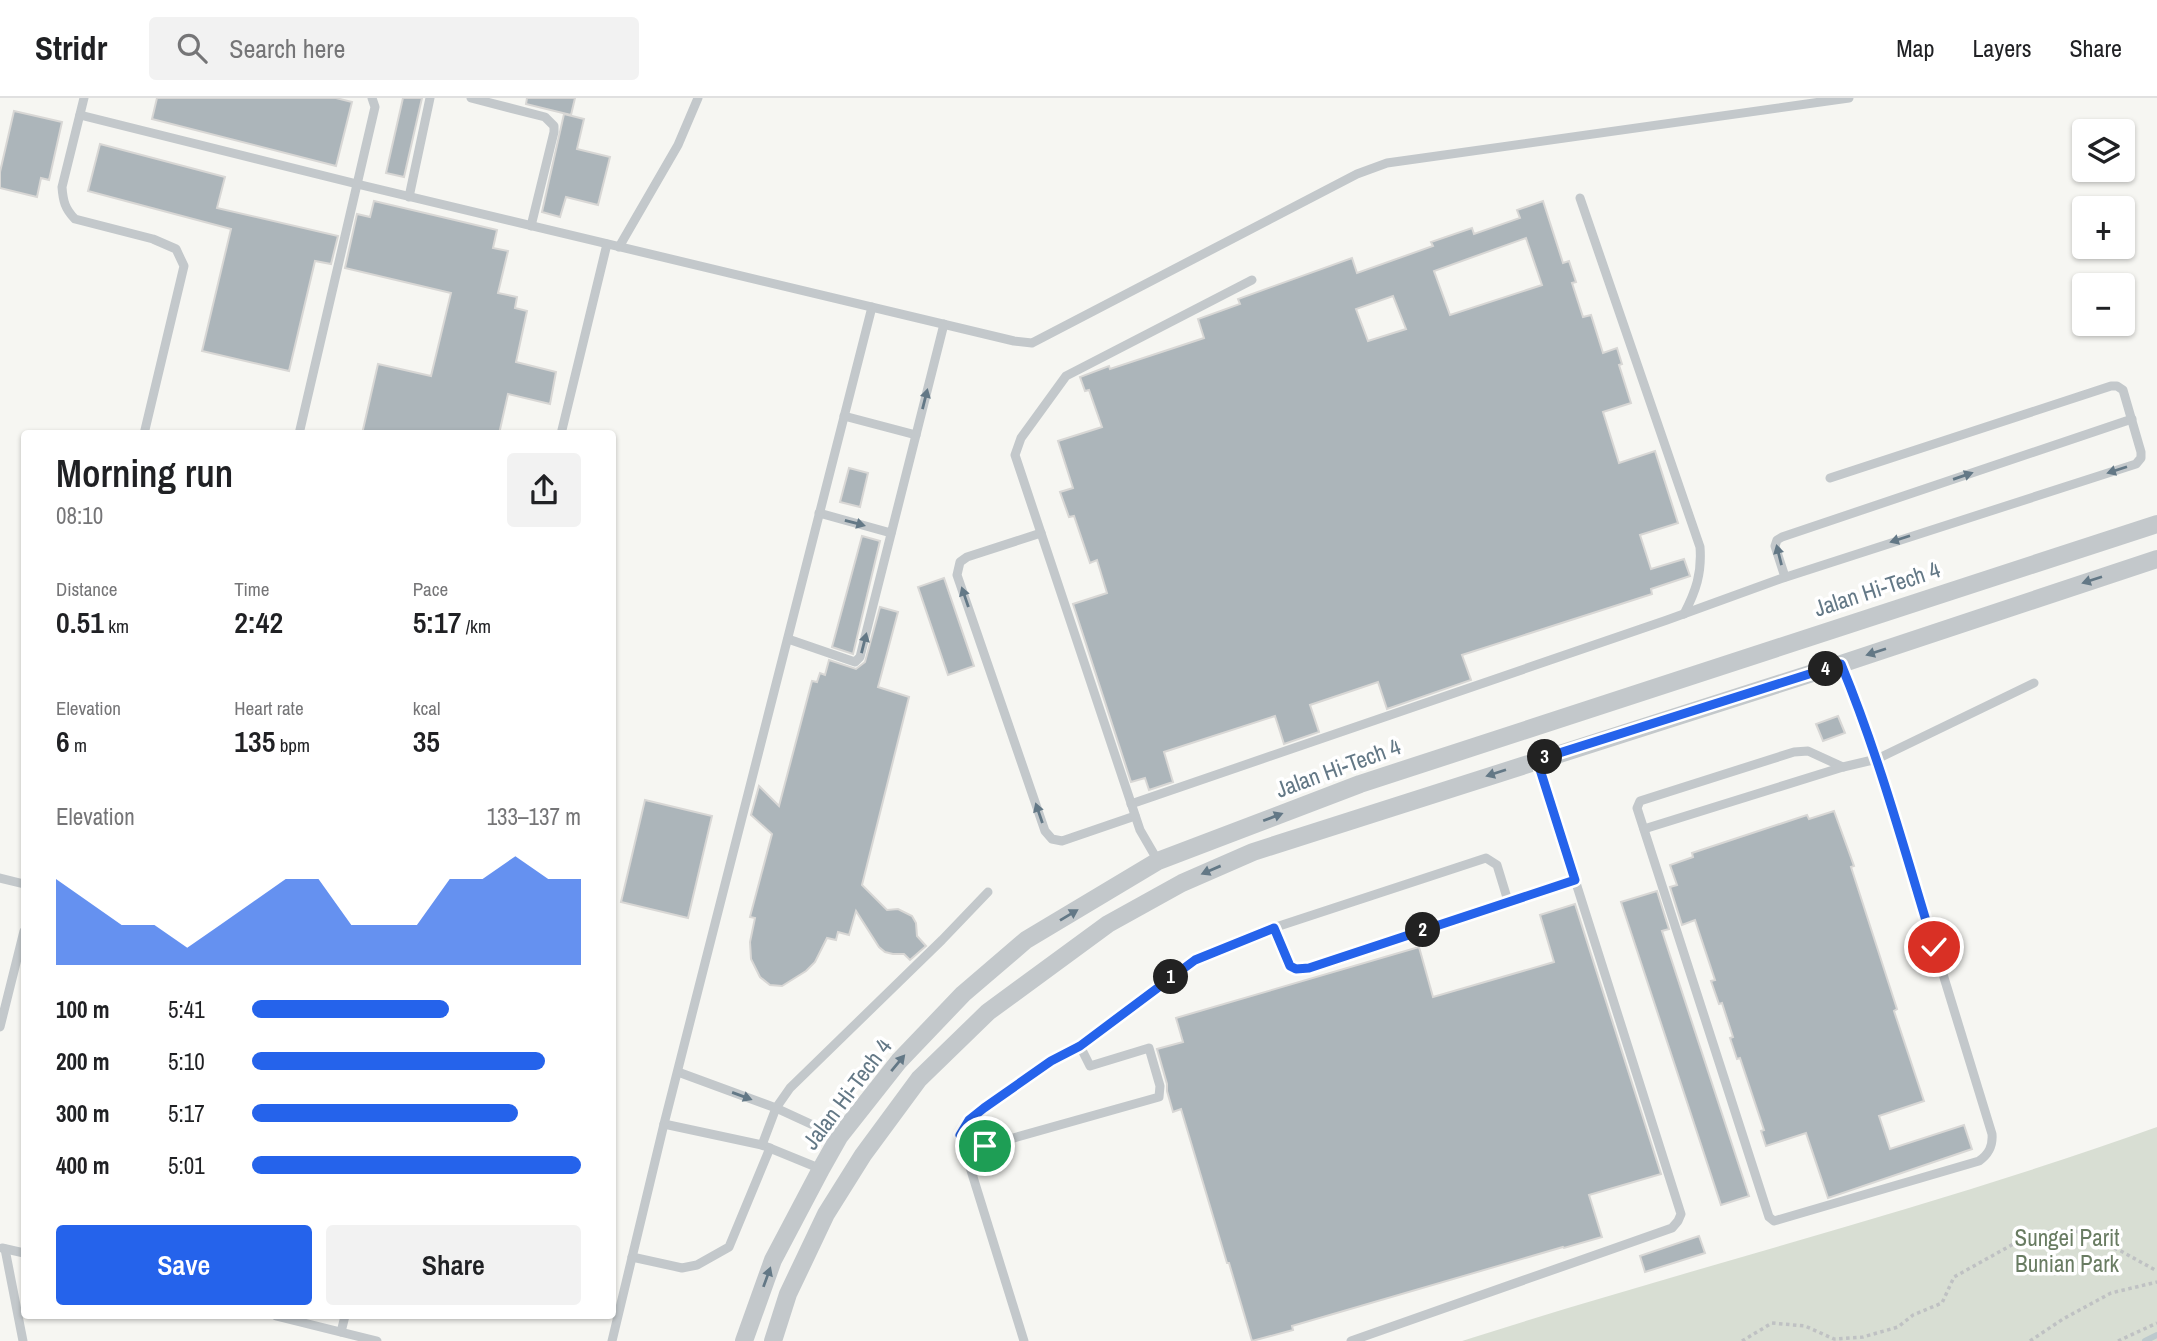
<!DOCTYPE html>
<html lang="en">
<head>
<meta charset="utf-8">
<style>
  :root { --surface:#fff; --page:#f2f2f2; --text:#202124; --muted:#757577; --line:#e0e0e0; --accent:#2563eb }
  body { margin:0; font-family:"Archivo Narrow",sans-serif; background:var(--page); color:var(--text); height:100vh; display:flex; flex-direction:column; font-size:26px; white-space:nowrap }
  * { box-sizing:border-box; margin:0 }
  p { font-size:23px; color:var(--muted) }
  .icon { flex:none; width:38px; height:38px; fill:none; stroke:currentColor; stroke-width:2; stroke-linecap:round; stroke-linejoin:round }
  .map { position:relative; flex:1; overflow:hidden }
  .panel { position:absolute; left:21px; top:332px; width:595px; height:889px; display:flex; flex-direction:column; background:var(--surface); border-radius:7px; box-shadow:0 2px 5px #0004 }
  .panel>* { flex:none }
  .tools { position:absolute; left:2072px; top:21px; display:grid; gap:14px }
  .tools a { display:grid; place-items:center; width:63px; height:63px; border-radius:7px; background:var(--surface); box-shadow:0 2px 5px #0004; font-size:35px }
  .pin { position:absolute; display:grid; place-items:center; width:60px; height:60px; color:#fff; margin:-30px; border:4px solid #fff; border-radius:50%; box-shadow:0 2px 7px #0007 }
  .km { position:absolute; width:35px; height:35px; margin:-18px; border-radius:50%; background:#222; color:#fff; font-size:19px; line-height:35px; text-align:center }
  .round { display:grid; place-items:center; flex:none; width:74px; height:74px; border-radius:7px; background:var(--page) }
  .head { display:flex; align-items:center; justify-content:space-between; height:119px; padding:0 35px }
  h1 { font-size:38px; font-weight:600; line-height:52px }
  .figures { display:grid; grid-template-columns:repeat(3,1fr); gap:10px; height:119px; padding:7px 35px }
  .figures div { display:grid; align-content:center }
  .figures b { font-size:30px; font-weight:600 }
  .figures small { font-size:19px; font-weight:400 }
  .figures p { font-size:19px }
  .chart { height:196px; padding:14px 35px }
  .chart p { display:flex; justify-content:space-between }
  .chart svg { width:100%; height:126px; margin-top:7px; fill:var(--accent); opacity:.7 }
  .button { display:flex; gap:14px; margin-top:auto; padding:14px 35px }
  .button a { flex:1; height:80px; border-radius:7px; background:var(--accent); color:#fff; font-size:28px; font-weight:600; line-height:80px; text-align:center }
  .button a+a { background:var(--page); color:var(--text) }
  ul { padding:0 35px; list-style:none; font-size:23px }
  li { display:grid; grid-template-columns:112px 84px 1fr; align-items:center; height:52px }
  li i { height:18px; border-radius:9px; background:var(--accent) }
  header { display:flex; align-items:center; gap:42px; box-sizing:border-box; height:98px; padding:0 35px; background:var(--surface); border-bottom:2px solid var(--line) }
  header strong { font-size:33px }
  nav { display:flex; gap:38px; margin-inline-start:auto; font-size:24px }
  .search { width:490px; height:63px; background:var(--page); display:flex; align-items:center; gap:18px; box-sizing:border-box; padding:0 24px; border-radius:7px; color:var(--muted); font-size:26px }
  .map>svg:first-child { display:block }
</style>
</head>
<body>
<header>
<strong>Stridr</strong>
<div class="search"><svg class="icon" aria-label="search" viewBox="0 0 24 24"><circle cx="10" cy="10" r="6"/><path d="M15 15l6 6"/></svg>Search here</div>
<nav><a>Map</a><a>Layers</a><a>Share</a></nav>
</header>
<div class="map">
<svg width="2157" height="1243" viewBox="0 0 2157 1243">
  <rect width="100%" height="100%" fill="#f6f6f2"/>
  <!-- green -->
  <path fill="#d8ded3" d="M2157 1029V1243H1462C1693 1169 1929 1111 2157 1029Z"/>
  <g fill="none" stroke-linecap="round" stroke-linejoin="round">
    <!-- stream -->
    <polyline stroke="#bcc9cd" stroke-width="6" points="2145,1243 2157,1237"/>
  </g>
  <!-- building -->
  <g fill="#acb5ba" stroke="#d8d7d5" stroke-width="2" fill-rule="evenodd">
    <polygon points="157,0 336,0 352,4 336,68 152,21"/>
    <polygon points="403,0 422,0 404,79 386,75"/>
    <polygon points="527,0 575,0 571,17 526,6"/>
    <polygon points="14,13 62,24 49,82 41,80 37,99 0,90 0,74"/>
    <polygon points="564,16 584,21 577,51 610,59 598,107 566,99 560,119 542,114"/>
    <polygon points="100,46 225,79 217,110 338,138 331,166 315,163 289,273 202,253 231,131 88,93"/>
    <polygon points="374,103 497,132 493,150 508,153 498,195 517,199 515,210 527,213 516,264 556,274 550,306 508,296 499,336 362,336 378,266 431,278 451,195 345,170 357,116 370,119"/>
    <path d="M1543 103 1563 165 1569 163 1576 184 1572 185 1583 219 1591 217 1603 255 1617 250 1622 266 1619 267 1631 305 1603 314 1619 365 1655 353 1678 425 1640 437 1651 471 1684 461 1690 478 1651 491 1652 496 1462 557 1471 582 1387 611 1378 584 1310 607 1319 634 1284 646 1275 618 1164 654 1173 684 1149 692 1145 680 1131 684 1073 506 1107 495 1097 462 1090 465 1074 418 1069 419 1060 394 1073 390 1058 343 1102 329 1089 292 1085 293 1080 279 1109 268 1110 271 1204 240 1198 221 1240 206 1238 201 1352 160 1357 175 1433 148 1431 144 1472 130 1474 136 1520 120 1517 112ZM1526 140 1542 187 1450 217 1434 173ZM1393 198 1406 231 1368 243 1356 211Z"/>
    <polygon points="849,370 868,375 860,409 840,404"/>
    <polygon points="862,438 880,443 853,556 832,549"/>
    <polygon points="944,480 974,568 948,577 918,489"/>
    <polygon points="880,509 898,514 878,589 909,599 862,787 887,812 898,811 912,818 916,825 917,838 926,848 910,862 904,856 893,856 885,854 879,849 856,813 849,837 838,834 836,842 827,840 815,864 806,873 782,888 770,887 760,879 751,861 750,844 755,820 750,819 772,736 751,717 759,688 779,708 812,583 817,584 820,575 825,577 829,562 856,571 865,564"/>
    <polygon points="1838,618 1845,635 1823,643 1816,626"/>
    <polygon points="645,702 712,718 688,820 621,804"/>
    <polygon points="1834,713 1854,768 1851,769 1897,911 1894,913 1924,1003 1879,1018 1890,1051 1964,1027 1972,1051 1828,1100 1806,1035 1766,1048 1761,1033 1764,1032 1740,960 1737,961 1730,940 1733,939 1722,905 1719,906 1711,883 1715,882 1695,822 1682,827 1670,789 1677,787 1670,767 1693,759 1692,755 1807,717 1809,721"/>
    <polygon points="1657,793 1669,831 1662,833 1749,1098 1721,1107 1621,804"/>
    <polygon points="1575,806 1661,1076 1589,1097 1602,1139 1564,1150 1563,1149 1292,1228 1293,1232 1252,1243 1229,1165 1227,1165 1181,1011 1173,1014 1167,993 1167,986 1157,951 1183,944 1176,920 1419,849 1433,899 1554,864 1540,817"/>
    <polygon points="1699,1138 1705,1155 1645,1174 1640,1158"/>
  </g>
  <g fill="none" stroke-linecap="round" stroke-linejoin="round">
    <!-- path -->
    <g stroke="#bfc1c3" stroke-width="3.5" stroke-dasharray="3.5 3.5" stroke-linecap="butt">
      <polyline points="1742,1243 1772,1225 1805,1228 1834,1241 1863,1239 1898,1229 1913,1217 1942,1205 1954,1179 2035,1134 2076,1133 2119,1152 2157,1173"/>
      <polyline points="2030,1243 2063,1221 2111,1195 2157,1184"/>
      <polyline points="2118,1243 2157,1225"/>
    </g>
    <!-- service -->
    <g stroke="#c3c8cb" stroke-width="9">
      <path d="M84 0 62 89C63 103 65 111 75 121L153 141 176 151 184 168 144 336"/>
      <polyline points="471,0 545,19 554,28 554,34 531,128"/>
      <polyline points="80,17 357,86 1014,243 1032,245 1357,76 1387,65 1849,0"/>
      <polyline points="409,99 430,0"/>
      <path d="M1580 100 1700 449C1702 475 1696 493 1684 516"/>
      <polyline points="619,149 678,47 698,0"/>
      <polyline points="844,318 916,337"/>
      <polyline points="299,336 375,9 372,0"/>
      <polyline points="561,336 607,146"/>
      <polyline points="819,415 891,435"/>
      <polyline points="1041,435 967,459 960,464 957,477 1045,733 1052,741 1062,743 1135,718"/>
      <polyline points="1785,479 1775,448 1777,442 1782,439 2132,321"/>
      <polyline points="788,541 855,564 860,559 944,226"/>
      <path d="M1841 566 1863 618 1877 661 1992 1036C1993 1048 1989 1056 1979 1063L1774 1123 1769 1119 1637 710 1640 703 1794 654 1808 653 1843 669"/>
      <polyline points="1131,706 1667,522 1780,481 2136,366 2141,360 2141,354 2123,292 2117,288 2111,288 1830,380"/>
      <polyline points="1644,731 1843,669 1877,661 2034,585"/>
      <polyline points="1158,763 1140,732 1015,357 1021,340 1066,278 1252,182"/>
      <polyline points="0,780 24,786"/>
      <polyline points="1274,830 1290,868 1296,871 1309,870 1575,782"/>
      <polyline points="0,929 24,833"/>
      <polyline points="678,974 776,1010 839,1039"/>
      <polyline points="664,1026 762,1047 821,1071"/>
      <polyline points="960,1038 976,1049 985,1048 1159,999 1160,988 1149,950 1090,968 1080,948"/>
      <polyline points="762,1047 776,1010 790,990 942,842 988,794"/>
      <polyline points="2,1150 24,1155"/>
      <polyline points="5,1151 23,1243"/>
      <polyline points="632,1159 682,1170 697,1167 729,1149 770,1050"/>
      <polyline points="276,1218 377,1243"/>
      <polyline points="341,1234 345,1218"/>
      <polyline points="612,1243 664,1026 872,209"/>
      <polyline points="1024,1243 960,1037 969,1022 984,1010 1051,963 1080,948 1195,862 1255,836 1486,760 1497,767 1508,803"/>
      <polyline points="1351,1243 1672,1130 1678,1123 1681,1116 1537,662"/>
    </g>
    <!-- minor -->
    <g stroke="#c3c8cb" stroke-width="18">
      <polyline points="744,1243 773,1162 821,1071 839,1039 899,963 963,896 1026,842 1158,763 1360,686 2157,426"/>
      <polyline points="773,1243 788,1196 826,1116 863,1057 919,981 988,914 1108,826 1182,785 1253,754 1841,566 2157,461"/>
    </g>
  </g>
  <!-- one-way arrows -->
  <defs><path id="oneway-solid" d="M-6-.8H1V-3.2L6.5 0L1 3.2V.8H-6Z" transform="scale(1.75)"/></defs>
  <g fill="#637886">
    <use href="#oneway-solid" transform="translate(925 301) rotate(-76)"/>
    <use href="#oneway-solid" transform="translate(2117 372) rotate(162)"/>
    <use href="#oneway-solid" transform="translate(1963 378) rotate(-19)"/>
    <use href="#oneway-solid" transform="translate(855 425) rotate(15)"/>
    <use href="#oneway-solid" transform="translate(1900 441) rotate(162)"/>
    <use href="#oneway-solid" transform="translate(1779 457) rotate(-104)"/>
    <use href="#oneway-solid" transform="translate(2092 482) rotate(162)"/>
    <use href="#oneway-solid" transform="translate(965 499) rotate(-109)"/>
    <use href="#oneway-solid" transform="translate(864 545) rotate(-76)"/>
    <use href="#oneway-solid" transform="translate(1876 554) rotate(162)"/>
    <use href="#oneway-solid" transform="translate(1496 675) rotate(162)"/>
    <use href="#oneway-solid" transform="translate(1039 715) rotate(-109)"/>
    <use href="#oneway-solid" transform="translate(1273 719) rotate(-21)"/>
    <use href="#oneway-solid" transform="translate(1211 772) rotate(157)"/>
    <use href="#oneway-solid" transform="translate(1069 817) rotate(-31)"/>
    <use href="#oneway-solid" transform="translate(898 965) rotate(-50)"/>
    <use href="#oneway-solid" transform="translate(742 998) rotate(20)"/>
    <use href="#oneway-solid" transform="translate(767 1179) rotate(-70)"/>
  </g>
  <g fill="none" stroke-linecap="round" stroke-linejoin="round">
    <defs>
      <path id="route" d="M985 1048 976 1049 960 1037 969 1022 984 1010 1051 963 1080 948 1195 862 1274 830 1290 868 1296 871 1309 870 1575 782 1537 662 1841 566C1879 658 1905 754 1934 849"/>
    </defs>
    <!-- route casing -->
    <use href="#route" stroke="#fff" stroke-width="14"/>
    <!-- route -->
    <use href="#route" stroke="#2563eb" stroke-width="9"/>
  </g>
  <g text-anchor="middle" stroke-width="7" stroke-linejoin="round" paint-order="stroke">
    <!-- street labels -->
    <g font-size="23" fill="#637886" stroke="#fff">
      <text transform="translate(1877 491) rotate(-18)" y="8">Jalan Hi-Tech 4</text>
      <text transform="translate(1338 670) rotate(-20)" y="8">Jalan Hi-Tech 4</text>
      <text transform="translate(847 996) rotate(-53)" y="8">Jalan Hi-Tech 4</text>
    </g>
    <!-- park labels -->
    <g font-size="23" fill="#697c62" stroke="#fff">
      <text x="2067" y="1148">Sungei Parit<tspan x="2067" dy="26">Bunian Park</tspan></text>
    </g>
  </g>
</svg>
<div class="tools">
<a><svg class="icon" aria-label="layers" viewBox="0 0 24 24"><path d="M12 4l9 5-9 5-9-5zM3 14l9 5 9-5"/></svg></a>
<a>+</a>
<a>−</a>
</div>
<div class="pin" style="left:985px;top:1048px;background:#1e9e55"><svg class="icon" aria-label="arrive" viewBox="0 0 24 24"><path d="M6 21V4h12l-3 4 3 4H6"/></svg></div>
<div class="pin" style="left:1934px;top:849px;background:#d93025"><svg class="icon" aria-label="check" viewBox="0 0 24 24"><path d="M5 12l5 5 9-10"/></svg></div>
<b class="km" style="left:1171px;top:879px">1</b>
<b class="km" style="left:1423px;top:832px">2</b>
<b class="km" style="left:1545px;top:659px">3</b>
<b class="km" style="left:1826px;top:571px">4</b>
<section class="panel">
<div class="head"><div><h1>Morning run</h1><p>08:10</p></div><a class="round"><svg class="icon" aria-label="share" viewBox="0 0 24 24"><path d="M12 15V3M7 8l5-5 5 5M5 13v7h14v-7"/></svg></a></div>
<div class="figures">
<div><p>Distance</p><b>0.51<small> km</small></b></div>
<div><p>Time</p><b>2:42</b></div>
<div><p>Pace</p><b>5:17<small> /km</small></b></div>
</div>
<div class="figures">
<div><p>Elevation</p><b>6<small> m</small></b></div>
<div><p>Heart rate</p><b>135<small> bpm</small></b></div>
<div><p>kcal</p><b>35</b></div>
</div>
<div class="chart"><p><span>Elevation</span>133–137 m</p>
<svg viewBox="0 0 160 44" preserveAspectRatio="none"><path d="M0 44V14L10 22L20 30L30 30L40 38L50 30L60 22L70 14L80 14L90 30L100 30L110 30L120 14L130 14L140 6L150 14L160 14V44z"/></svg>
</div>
<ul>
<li><b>100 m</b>5:41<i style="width:60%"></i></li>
<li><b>200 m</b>5:10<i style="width:89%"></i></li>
<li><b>300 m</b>5:17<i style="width:81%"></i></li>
<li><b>400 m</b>5:01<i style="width:100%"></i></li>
</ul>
<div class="button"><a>Save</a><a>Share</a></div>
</section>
</div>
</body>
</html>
